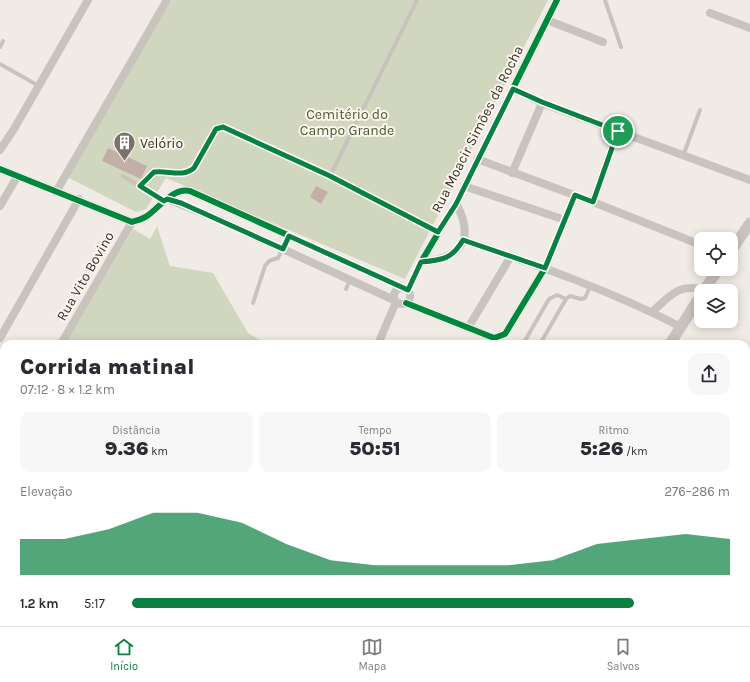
<!DOCTYPE html>
<html lang="pt">
<head>
<meta charset="utf-8">
<style>
  :root { --surface:#fff; --page:#f7f7f7; --text:#2b2b33; --muted:#7c7c81; --line:#e1e1e2; --accent:#0b8043 }
  body { margin:0; font-family:Karla,sans-serif; background:var(--page); color:var(--text); height:100vh; display:flex; flex-direction:column; font-size:15px; white-space:nowrap }
  * { box-sizing:border-box; margin:0 }
  p { font-size:13px; color:var(--muted) }
  .icon { flex:none; width:22px; height:22px; fill:none; stroke:currentColor; stroke-width:2; stroke-linecap:round; stroke-linejoin:round }
  .map { position:relative; flex:1; overflow:hidden }
  .drawer { position:absolute; left:0px; top:340px; width:750px; height:286px; display:flex; flex-direction:column; background:var(--surface); border-radius:12px 12px 0 0; box-shadow:0 2px 10px #0003 }
  .drawer>* { flex:none }
  .controls { position:absolute; left:694px; top:232px; display:grid; gap:8px }
  .controls a { display:grid; place-items:center; width:44px; height:44px; border-radius:8px; background:var(--surface); box-shadow:0 2px 10px #0003; font-size:20px }
  .pin { position:absolute; display:grid; place-items:center; width:34px; height:34px; color:#fff; margin:-17px; border:2px solid #fff; border-radius:50%; box-shadow:0 1px 4px #0007 }
  .round { display:grid; place-items:center; flex:none; width:42px; height:42px; border-radius:12px; background:var(--page) }
  .headline { display:flex; align-items:center; justify-content:space-between; height:68px; padding:0 20px }
  h1 { font-size:22px; font-weight:800; line-height:30px }
  .metrics { display:grid; grid-template-columns:repeat(3,1fr); gap:6px; height:68px; padding:4px 20px }
  .metrics div { display:grid; align-content:center; border-radius:10px; background:var(--page); text-align:center }
  .metrics b { font-size:20px; font-weight:800 }
  .metrics small { font-size:11px; font-weight:400 }
  .metrics p { font-size:11px }
  .chart { height:112px; padding:8px 20px }
  .chart p { display:flex; justify-content:space-between }
  .chart svg { width:100%; height:72px; margin-top:4px; fill:var(--accent); opacity:.7 }
  ul { padding:0 20px; list-style:none; font-size:13px }
  li { display:grid; grid-template-columns:64px 48px 1fr; align-items:center; height:30px }
  li i { height:10px; border-radius:5px; background:var(--accent) }
  .menu { display:flex; justify-content:space-around; align-items:center; height:56px; border-top:1px solid var(--line); background:var(--surface); font-size:11px; color:var(--muted) }
  .menu a { display:grid; justify-items:center; gap:2px }
  .menu .on { color:var(--accent) }
  .map>svg:first-child { display:block }
</style>
</head>
<body>
<div class="map">
<svg width="750" height="626" viewBox="0 0 750 626">
  <rect width="100%" height="100%" fill="#f0ebe5"/>
  <!-- green -->
  <g fill="#d1d6bf">
    <polygon points="172,0 548,0 405,279 166,178 146,209 136,212 65,176"/>
    <polygon points="157,226 170,266 213,273 248,333 267,344 65,344 133,229 150,239"/>
    <polygon points="750,548 750,571 746,573 746,551"/>
    <polygon points="599,622 633,622 630,626 598,626"/>
  </g>
  <g fill="none" stroke-linecap="round" stroke-linejoin="round">
    <!-- stream -->
    <polyline stroke="#a1c2c1" stroke-width="2" points="255,622 258,626"/>
  </g>
  <!-- building -->
  <g fill="#c3afa7">
    <polygon points="108,148 147,166 141,179 102,161"/>
    <polygon points="316,186 328,192 321,204 310,197"/>
  </g>
  <g fill="none" stroke-linecap="round" stroke-linejoin="round">
    <!-- service -->
    <g stroke="#c9c3be" stroke-width="4">
      <polyline points="605,0 621,47"/>
      <polyline points="0,47 3,41"/>
      <polyline points="0,64 39,86"/>
      <polyline points="683,156 700,110"/>
      <polyline points="123,176 164,201"/>
      <polyline points="330,176 417,0"/>
      <path d="M140 186 154 172C168 170 182 178 194 168L216 129 223 127 330 176 438 232"/>
      <polyline points="346,289 350,280"/>
      <polyline points="253,303 265,266 269,261 278,258 289,236"/>
      <polyline points="523,344 549,299 557,295 566,299"/>
      <polyline points="540,344 566,299 570,296 581,299 585,298 590,287"/>
      <polyline points="746,420 750,427"/>
      <polyline points="0,543 4,545"/>
      <polyline points="0,561 4,563"/>
      <polyline points="0,576 4,567"/>
      <polyline points="664,622 670,626"/>
      <polyline points="647,626 651,622"/>
    </g>
    <!-- minor -->
    <g stroke="#c9c3be" stroke-width="8">
      <polyline points="710,13 750,28"/>
      <polyline points="547,20 603,42"/>
      <polyline points="513,89 542,103 750,180"/>
      <polyline points="0,150 14,129 88,0"/>
      <polyline points="477,159 593,202 701,245"/>
      <path d="M0 169 132 222C138 220 143 219 147 216 159 208 173 187 190 191L405 288"/>
      <polyline points="512,173 542,103"/>
      <polyline points="464,186 565,220"/>
      <polyline points="56,192 167,0"/>
      <polyline points="167,199 215,218 394,300"/>
      <polyline points="593,202 618,131"/>
      <polyline points="0,206 17,177"/>
      <path d="M463 240C537 265 612 291 681 327"/>
      <path d="M421 262C460 259 476 240 456 203"/>
      <circle cx="402" cy="296" r="8"/>
      <polyline points="408,290 421,262 456,203 557,0"/>
      <polyline points="406,303 494,338 505,334 545,268 575,195"/>
      <path d="M652 312C670 296 678 283 704 290"/>
      <polyline points="468,328 511,256"/>
      <polyline points="0,338 79,199"/>
      <polyline points="61,344 132,222"/>
      <polyline points="378,344 396,302"/>
      <polyline points="746,364 750,362"/>
      <polyline points="0,449 4,441"/>
      <polyline points="746,450 750,449"/>
      <polyline points="746,541 750,539"/>
      <polyline points="127,622 128,626"/>
      <polyline points="145,622 146,626"/>
      <polyline points="237,622 238,626"/>
      <polyline points="367,622 369,626"/>
      <polyline points="396,622 398,626"/>
      <polyline points="30,626 32,622"/>
    </g>
    <!-- tertiary -->
    <g stroke="#c9c3be" stroke-width="11">
      <polyline points="731,251 750,223"/>
      <polyline points="703,291 719,269"/>
      <polyline points="670,344 701,295"/>
      <polyline points="491,626 493,622"/>
    </g>
    <defs>
      <g id="cycleway">
        <path d="M0 169 132 222C138 220 143 219 147 216 159 208 173 187 190 191L405 288"/>
        <polyline points="408,290 421,262 456,203 557,0"/>
        <polyline points="406,303 494,338 505,334 545,268 575,195"/>
      </g>
    </defs>
    <!-- cycleway casing -->
    <use href="#cycleway" stroke="#fbf5ee" stroke-width="8"/>
    <!-- cycleway -->
    <use href="#cycleway" stroke="#00873e" stroke-width="6"/>
  </g>
  <g fill="none" stroke-linecap="round" stroke-linejoin="round">
    <defs>
      <path id="route" d="M513 89 542 102 618 131 593 202 575 195 545 268 463 240C452 259 443 260 421 262L408 290 289 236 283 249 181 203 167 199 164 201 140 186 154 172C168 170 182 178 194 168L216 129 223 127 330 176 438 232 456 204Z"/>
    </defs>
    <!-- route casing -->
    <use href="#route" stroke="#fff" stroke-width="8"/>
    <!-- route -->
    <use href="#route" stroke="#0b8043" stroke-width="5"/>
  </g>
  <!-- icons -->
  <defs>
    <symbol id="building-pin" viewBox="-11 -11 22 30"><path d="M0 17L-7.5 6A9.5 9.5 0 1 1 7.5 6Z" fill="#7a716c" stroke="#fbf5ee"/><path d="M-4-6H4V6H1V3H-1V6H-4ZM-2.5-4.3h1.7v1.8h-1.7ZM.8-4.3h1.7v1.8H.8ZM-2.5-1h1.7V.8h-1.7ZM.8-1h1.7V.8H.8Z" fill="#fff"/></symbol>
  </defs>
  <g fill-rule="evenodd">
    <use href="#building-pin" x="112" y="130" width="25" height="34"/>
  </g>
  <g text-anchor="middle" stroke-width="4" stroke-linejoin="round" paint-order="stroke">
    <!-- park labels -->
    <g font-size="14" fill="#4a5a2e" stroke="#fbf5ee">
      <text x="347" y="119">Cemitério do<tspan x="347" dy="16">Campo Grande</tspan></text>
    </g>
    <!-- street labels -->
    <g font-size="14" fill="#3b302b" stroke="#fbf5ee">
      <text transform="translate(477 129) rotate(-63)" y="5">Rua Moacir Simões da Rocha</text>
      <text transform="translate(85 276) rotate(-60)" y="5">Rua Vito Bovino</text>
    </g>
    <!-- poi labels -->
    <g font-size="14" fill="#3b302b" stroke="#fbf5ee" text-anchor="start">
      <text x="140" y="148">Velório</text>
    </g>
  </g>
</svg>
<div class="controls">
<a><svg class="icon" aria-label="locate" viewBox="0 0 24 24"><circle cx="12" cy="12" r="6"/><path d="M12 2v4M12 18v4M2 12h4M18 12h4"/></svg></a>
<a><svg class="icon" aria-label="layers" viewBox="0 0 24 24"><path d="M12 4l9 5-9 5-9-5zM3 14l9 5 9-5"/></svg></a>
</div>
<div class="pin" style="left:618px;top:131px;background:#1e9e55"><svg class="icon" aria-label="arrive" viewBox="0 0 24 24"><path d="M6 21V4h12l-3 4 3 4H6"/></svg></div>
<section class="drawer">
<div class="headline"><div><h1>Corrida matinal</h1><p>07:12 · 8 × 1.2 km</p></div><a class="round"><svg class="icon" aria-label="share" viewBox="0 0 24 24"><path d="M12 15V3M7 8l5-5 5 5M5 13v7h14v-7"/></svg></a></div>
<div class="metrics">
<div><p>Distância</p><b>9.36<small> km</small></b></div>
<div><p>Tempo</p><b>50:51</b></div>
<div><p>Ritmo</p><b>5:26<small> /km</small></b></div>
</div>
<div class="chart"><p><span>Elevação</span>276–286 m</p>
<svg viewBox="0 0 160 44" preserveAspectRatio="none"><path d="M0 44V22L10 22L20 16L30 6L40 6L50 12L60 25L70 35L80 38L90 38L100 38L110 38L120 35L130 25L140 22L150 19L160 22V44z"/></svg>
</div>
<ul>
<li><b>1.2 km</b>5:17<i style="width:84%"></i></li>
</ul>
</section>
</div>
<nav class="menu">
<a class="on"><svg class="icon" aria-label="home" viewBox="0 0 24 24"><path d="M3 11l9-7 9 7M6 9v11h12V9"/></svg>Início</a>
<a><svg class="icon" aria-label="map" viewBox="0 0 24 24"><path d="M3 6l6-2 6 2 6-2v14l-6 2-6-2-6 2zM9 4v14M15 6v14"/></svg>Mapa</a>
<a><svg class="icon" aria-label="saved" viewBox="0 0 24 24"><path d="M7 4h10v16l-5-4-5 4z"/></svg>Salvos</a>
</nav>
</body>
</html>
